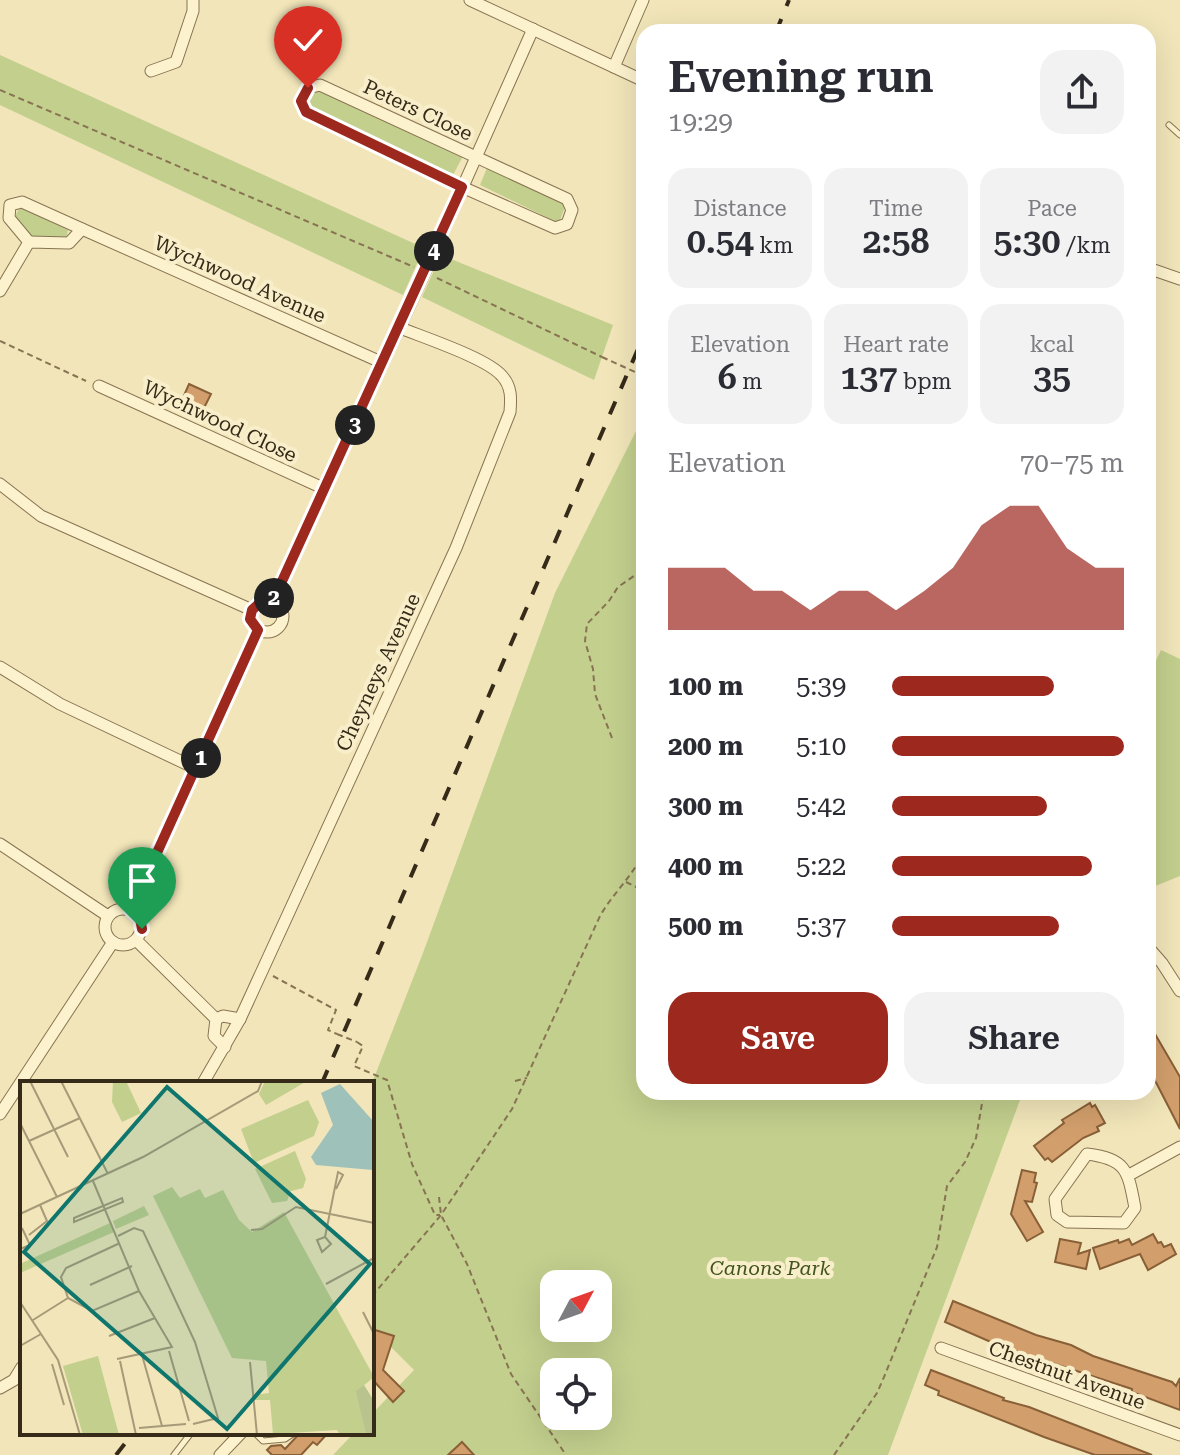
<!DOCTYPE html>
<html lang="en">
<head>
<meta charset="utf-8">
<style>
  :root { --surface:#fff; --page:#f2f2f3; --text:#2b2b33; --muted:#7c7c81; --accent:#9c281e }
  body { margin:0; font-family:"Roboto Serif",serif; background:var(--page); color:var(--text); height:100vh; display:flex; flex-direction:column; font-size:30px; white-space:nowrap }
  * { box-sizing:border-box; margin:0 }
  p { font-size:26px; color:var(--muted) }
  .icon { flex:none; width:44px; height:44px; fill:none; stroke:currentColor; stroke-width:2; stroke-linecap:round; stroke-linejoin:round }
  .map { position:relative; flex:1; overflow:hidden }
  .side { position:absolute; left:636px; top:24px; width:520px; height:1076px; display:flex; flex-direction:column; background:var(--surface); border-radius:24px; box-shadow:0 8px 32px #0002 }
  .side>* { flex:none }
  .needle { width:52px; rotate:49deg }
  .buttons { position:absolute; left:540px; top:1270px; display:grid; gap:16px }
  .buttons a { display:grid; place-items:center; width:72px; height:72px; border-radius:16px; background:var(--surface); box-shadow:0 8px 32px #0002; font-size:40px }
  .pin { position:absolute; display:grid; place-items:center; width:68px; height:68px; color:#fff; margin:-82px -34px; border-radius:50% 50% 50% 0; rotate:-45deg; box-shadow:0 0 8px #0007 }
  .pin .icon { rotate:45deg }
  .km { position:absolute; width:40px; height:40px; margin:-20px; border-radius:50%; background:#222; color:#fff; font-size:22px; line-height:40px; text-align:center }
  .round { display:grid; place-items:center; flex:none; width:84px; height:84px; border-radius:24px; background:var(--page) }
  .headline { display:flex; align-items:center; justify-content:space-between; height:136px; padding:0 32px }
  h1 { font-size:44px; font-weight:600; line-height:60px }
  .stats { display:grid; grid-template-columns:repeat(3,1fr); gap:12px; height:136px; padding:8px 32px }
  .stats div { display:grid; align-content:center; border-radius:20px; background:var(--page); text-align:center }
  .stats b { font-size:34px; font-weight:600 }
  .stats small { font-size:22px; font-weight:400 }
  .stats p { font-size:22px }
  .chart { height:224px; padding:16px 32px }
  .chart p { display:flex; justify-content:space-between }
  .chart svg { width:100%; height:144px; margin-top:8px; fill:var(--accent); opacity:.7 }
  .primary-button { display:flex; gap:16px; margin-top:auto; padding:16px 32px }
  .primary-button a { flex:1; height:92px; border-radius:24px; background:var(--accent); color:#fff; font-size:32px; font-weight:600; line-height:92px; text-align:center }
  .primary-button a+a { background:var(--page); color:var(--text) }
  ul { padding:0 32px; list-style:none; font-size:26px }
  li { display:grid; grid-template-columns:128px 96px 1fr; align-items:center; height:60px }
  li i { height:20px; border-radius:10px; background:var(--accent) }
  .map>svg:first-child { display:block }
</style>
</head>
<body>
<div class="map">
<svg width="1180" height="1455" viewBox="0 0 1180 1455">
  <rect width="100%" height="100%" fill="#f1e5b9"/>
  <!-- green -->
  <g fill="#c2cf8d" fill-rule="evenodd">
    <polygon points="0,55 424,248 403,295 0,105"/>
    <polygon points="317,89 463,156 453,175 307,105"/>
    <polygon points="487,168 566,204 559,223 480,185"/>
    <polygon points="20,207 68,230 66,238 32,237 15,216"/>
    <polygon points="441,255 613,325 594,380 422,297"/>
    <path d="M644 415V1092H1023L888 1455H333L354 1433H372V1414L414 1370 372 1328V1083L423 953 555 593ZM554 1284H598V1328H554ZM554 1372H598V1416H554Z"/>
    <polygon points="1161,650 1180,659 1180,876 1148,889 1148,678"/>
  </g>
  <!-- building -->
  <g fill="#d29f6c" stroke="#895f37" stroke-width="2">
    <polygon points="189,384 211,394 203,410 182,400"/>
    <polygon points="1148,1022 1180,1077 1180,1129 1148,1067"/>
    <polygon points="1090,1103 1092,1107 1095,1105 1105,1123 1097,1127 1099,1131 1083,1138 1052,1162 1048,1158 1045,1160 1034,1146 1064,1123 1062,1120"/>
    <polygon points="1022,1170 1036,1173 1034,1182 1037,1183 1032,1202 1025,1201 1043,1232 1027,1241 1011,1214"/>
    <polygon points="1153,1234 1158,1243 1161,1242 1164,1247 1171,1244 1176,1254 1148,1270 1140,1254 1100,1269 1093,1248 1118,1240 1119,1243 1129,1239 1132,1245"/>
    <polygon points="1060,1239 1081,1243 1078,1254 1090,1250 1086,1269 1055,1262"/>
    <polygon points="953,1301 1036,1335 1071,1345 1093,1356 1172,1382 1176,1386 1180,1378 1180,1410 1132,1392 1132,1389 1000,1346 945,1322"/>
    <polygon points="372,1329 394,1336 383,1370 404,1391 393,1402 372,1379"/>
    <polygon points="931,1370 1004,1398 1003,1400 1029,1407 1152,1455 1095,1455 1044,1437 938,1395 939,1391 925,1385"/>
    <polygon points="300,1433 328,1433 317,1445 313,1442 301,1455 272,1455 267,1450 271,1446 281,1445 285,1449"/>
    <polygon points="462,1442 474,1455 448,1455"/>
  </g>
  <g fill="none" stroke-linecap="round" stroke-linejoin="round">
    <defs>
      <g id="service">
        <polyline points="1169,125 1180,135"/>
        <polyline points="255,1433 263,1441 285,1439 294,1433"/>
        <polyline points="174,1455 191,1433"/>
      </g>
      <g id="minor">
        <polyline points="470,0 644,81"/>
        <polyline points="614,67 643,0"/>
        <polyline points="151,71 176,62 193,11 193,0"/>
        <polygon points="320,85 567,199 572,210 567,224 555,228 462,187 306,112 301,101 308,88"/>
        <polyline points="29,242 9,218 10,205 22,202 82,229"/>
        <polyline points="1148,268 1180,279"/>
        <polyline points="0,291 29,242 69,243 82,229 383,363"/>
        <polyline points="99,386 325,489"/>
        <polyline points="0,484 41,516 252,610"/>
        <circle cx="267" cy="616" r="16"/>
        <polyline points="273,601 425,272 533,29"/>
        <polyline points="0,667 60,704 197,769"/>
        <polyline points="0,844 108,916"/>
        <circle cx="123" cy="927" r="18"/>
        <polyline points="131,910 258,630"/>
        <polyline points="136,940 216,1019"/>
        <polyline points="1148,947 1162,963 1180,991"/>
        <polyline points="225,1047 214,1036 216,1019 223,1016 240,1019"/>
        <path d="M203 1083 240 1019 456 548 510 412C511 399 512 387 502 376 487 358 422 337 398 327"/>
        <polyline points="0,1114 113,942"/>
        <path d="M1087 1154C1127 1159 1128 1171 1135 1208L1124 1223 1067 1222 1057 1215 1055 1199Z"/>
        <polyline points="1129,1175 1180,1147"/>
        <polyline points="941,1348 1180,1435"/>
        <polyline points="0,1388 14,1380 22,1367"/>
        <polyline points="220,1455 241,1433"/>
      </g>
    </defs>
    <!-- service casing -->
    <use href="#service" stroke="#887453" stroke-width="7"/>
    <!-- minor casing -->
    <use href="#minor" stroke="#887453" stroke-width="13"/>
    <!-- path -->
    <g stroke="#887453" stroke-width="2" stroke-dasharray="6 4" stroke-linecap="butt">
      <polyline points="0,90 414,267"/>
      <polyline points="437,278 602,357"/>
      <polyline points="0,341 86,381"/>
      <polyline points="612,738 595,694 593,669 585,641 587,624 609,601 618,587 644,569"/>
      <polyline points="626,882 644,891"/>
      <polyline points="273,976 336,1010 328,1030 337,1034"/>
      <polyline points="357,1042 363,1046 354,1066 387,1080 412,1164 435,1215 440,1215"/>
      <polyline points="515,1081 527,1078"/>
      <polyline points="439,1197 441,1215 467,1264 511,1374 566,1455"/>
      <path d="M372 1296 441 1215 512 1109 600 916C613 893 634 875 644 851"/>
      <polyline points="834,1455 877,1393 884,1377 937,1247 947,1186 965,1162 976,1138 984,1092"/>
    </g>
    <!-- service -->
    <use href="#service" stroke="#fcf2cd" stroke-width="5"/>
    <!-- minor -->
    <use href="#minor" stroke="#fcf2cd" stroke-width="11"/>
    <!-- rail -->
    <g stroke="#362a19" stroke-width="4" stroke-dasharray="14 14" stroke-linecap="butt">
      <polyline points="776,32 789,0"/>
      <polyline points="322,1083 644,335"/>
      <polyline points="116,1455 133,1433"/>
    </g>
    <!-- path-bridge -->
    <g stroke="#887453" stroke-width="2" stroke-dasharray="6 4" stroke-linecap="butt">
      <polyline points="602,357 644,376"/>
      <polyline points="337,1034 357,1042"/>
    </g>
  </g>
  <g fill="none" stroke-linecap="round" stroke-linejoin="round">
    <defs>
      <polyline id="route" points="142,929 140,918 131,910 258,630 250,619 252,610 263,600 273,601 462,187 306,112 301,101 308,88"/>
    </defs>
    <!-- route casing -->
    <use href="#route" stroke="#fff" stroke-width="16"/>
    <!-- route -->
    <use href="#route" stroke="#9c281e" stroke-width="10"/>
  </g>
  <g text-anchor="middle" stroke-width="8" stroke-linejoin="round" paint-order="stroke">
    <!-- street labels -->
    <g font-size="20" fill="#362a19" stroke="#f8eec9">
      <text transform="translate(418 110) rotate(25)" y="7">Peters Close</text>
      <text transform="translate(240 279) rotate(24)" y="7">Wychwood Avenue</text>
      <text transform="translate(220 421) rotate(25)" y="7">Wychwood Close</text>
      <text transform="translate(378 672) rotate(-65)" y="7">Cheyneys Avenue</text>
      <text transform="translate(1067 1375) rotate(20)" y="7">Chestnut Avenue</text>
    </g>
    <!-- park labels -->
    <g font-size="20" font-style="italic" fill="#42541e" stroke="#f8eec9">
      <text x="770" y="1275">Canons Park</text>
    </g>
  </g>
  <!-- overview -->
  <g transform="translate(20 1081)">
    <rect width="354" height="354" fill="#f1e5b9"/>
    <path d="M93 0H106L121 32 102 41 92 21ZM245 0H287L246 24 239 13ZM288 19 299 41 294 55 234 82 221 48ZM275 70 286 98 283 107 271 110 267 120 252 122 235 88ZM152 106 160 117 180 108 185 117 203 109 219 139 232 151 264 131 354 296 337 310 346 354H320L317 349 253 353 250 319H235V314L249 312 246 280 212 277 133 115ZM124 125 129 134 96 148 93 140ZM90 142 94 151 0 192V183ZM78 275 99 354H63L43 285Z" fill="#c2cf8d"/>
    <path d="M344 304 354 320V354H346L336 310Z" fill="#b8c38e"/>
    <path d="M320 3 354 41 353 89 296 84 291 76 313 44 301 12Z" fill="#9ec1ba"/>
    <path fill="none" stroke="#a69a79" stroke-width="2" d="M10 0 48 76M41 0 88 93M0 42 37 116M9 60 60 37M73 100 119 210 152 266 97 278M102 117 103 121 54 141V137ZM0 133 123 76 238 10 242 0M231 149 242 148 276 126 354 142M9 154 27 140 20 124M98 155 114 147 123 150 175 261 198 337 173 343M305 156 297 159 302 171 311 163 305 156 318 91 323 94 316 108M100 162 46 187 41 196 48 217 72 230 119 210M0 168 10 164 2 147M306 203 354 177M70 204 112 185M0 221 38 279 60 354M343 231 354 253M13 239 48 217M89 255 135 237M0 265 21 253M149 270 169 340M122 274 142 345M100 280 116 354M230 281 237 354M32 283 44 324M119 347 166 343"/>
    <path fill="#0f766e" fill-opacity="0.15" stroke="#0f766e" stroke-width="4" d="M147 6 350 183 207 348 4 171Z"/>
    <rect width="354" height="354" fill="none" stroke="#362a19" stroke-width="4"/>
  </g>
</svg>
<div class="buttons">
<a><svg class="needle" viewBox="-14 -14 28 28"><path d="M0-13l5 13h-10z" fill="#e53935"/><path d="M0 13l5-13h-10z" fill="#7c7c81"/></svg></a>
<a><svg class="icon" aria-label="locate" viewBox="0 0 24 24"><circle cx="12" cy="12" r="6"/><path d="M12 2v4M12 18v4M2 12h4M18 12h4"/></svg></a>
</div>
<div class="pin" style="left:142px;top:929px;background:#1e9e55"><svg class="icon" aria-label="arrive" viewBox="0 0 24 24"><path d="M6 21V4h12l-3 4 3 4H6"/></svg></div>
<div class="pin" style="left:308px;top:88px;background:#d93025"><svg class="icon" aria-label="check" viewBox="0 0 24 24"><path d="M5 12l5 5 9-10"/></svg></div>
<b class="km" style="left:201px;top:758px">1</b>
<b class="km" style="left:274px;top:598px">2</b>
<b class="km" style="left:355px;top:425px">3</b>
<b class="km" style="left:434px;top:251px">4</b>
<section class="side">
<div class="headline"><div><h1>Evening run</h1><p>19:29</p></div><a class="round"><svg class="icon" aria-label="share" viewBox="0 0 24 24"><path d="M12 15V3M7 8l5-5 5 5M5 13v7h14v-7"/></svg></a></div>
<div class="stats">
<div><p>Distance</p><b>0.54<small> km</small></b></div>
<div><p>Time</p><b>2:58</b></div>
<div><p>Pace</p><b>5:30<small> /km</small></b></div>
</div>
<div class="stats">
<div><p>Elevation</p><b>6<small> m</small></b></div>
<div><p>Heart rate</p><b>137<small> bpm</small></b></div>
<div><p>kcal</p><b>35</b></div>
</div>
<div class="chart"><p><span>Elevation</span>70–75 m</p>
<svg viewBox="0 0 160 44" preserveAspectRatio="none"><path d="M0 44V25L10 25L20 25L30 32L40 32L50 38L60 32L70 32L80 38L90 32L100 25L110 12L120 6L130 6L140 19L150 25L160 25V44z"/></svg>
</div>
<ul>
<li><b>100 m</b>5:39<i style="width:70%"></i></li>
<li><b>200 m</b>5:10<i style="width:100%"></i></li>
<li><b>300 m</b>5:42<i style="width:67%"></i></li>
<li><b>400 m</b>5:22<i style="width:86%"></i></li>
<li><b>500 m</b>5:37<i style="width:72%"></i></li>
</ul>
<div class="primary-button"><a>Save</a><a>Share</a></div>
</section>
</div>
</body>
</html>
